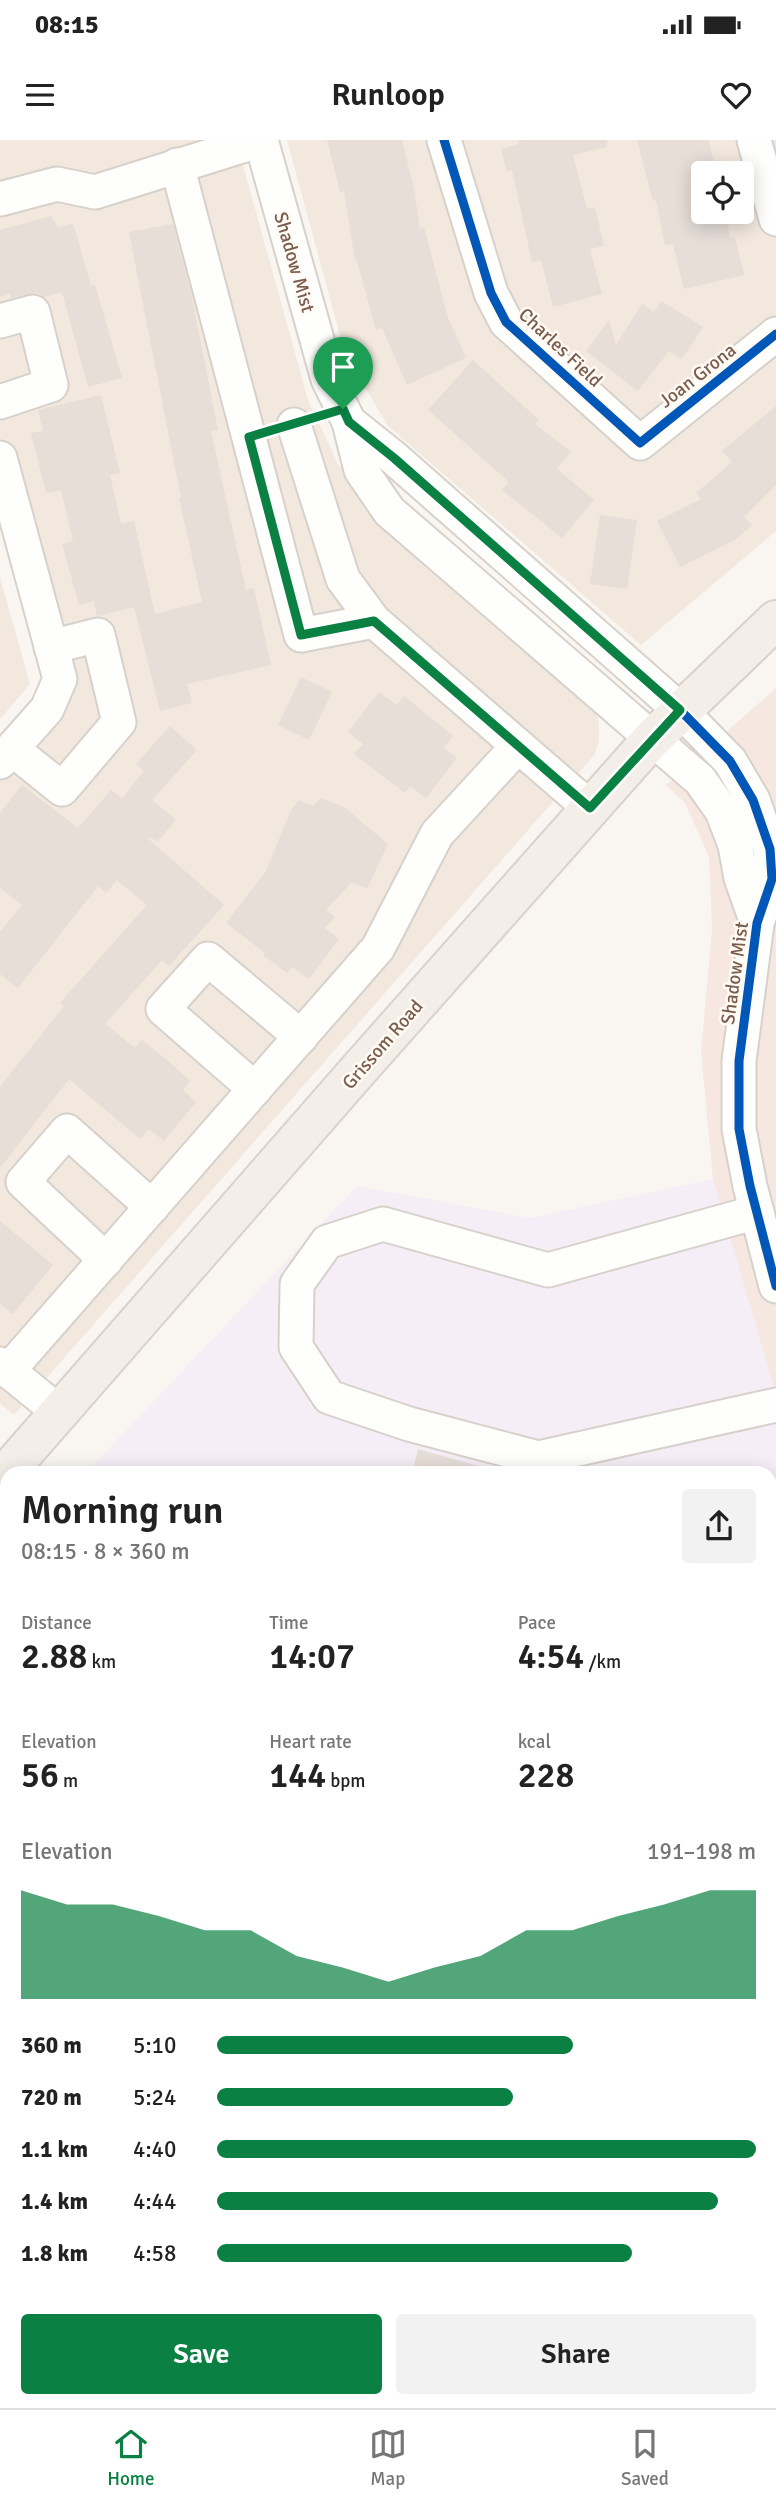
<!DOCTYPE html>
<html lang="en">
<head>
<meta charset="utf-8">
<style>
  :root { --surface:#fff; --page:#f2f2f2; --text:#222; --muted:#767676; --line:#e0e0e0; --accent:#0b8043 }
  body { margin:0; font-family:Signika,sans-serif; background:var(--page); color:var(--text); height:100vh; display:flex; flex-direction:column; font-size:26px; white-space:nowrap }
  * { box-sizing:border-box; margin:0 }
  p { font-size:23px; color:var(--muted) }
  .icon { flex:none; width:38px; height:38px; fill:none; stroke:currentColor; stroke-width:2; stroke-linecap:round; stroke-linejoin:round }
  .map { position:relative; flex:1; overflow:hidden }
  .side { position:absolute; left:0px; top:1326px; width:777px; height:942px; display:flex; flex-direction:column; background:var(--surface); border-radius:21px 21px 0 0; box-shadow:0 4px 18px #0003 }
  .side>* { flex:none }
  .tools { position:absolute; left:691px; top:21px; display:grid; gap:14px }
  .tools a { display:grid; place-items:center; width:63px; height:63px; border-radius:7px; background:var(--surface); box-shadow:0 4px 18px #0003; font-size:35px }
  .pin { position:absolute; display:grid; place-items:center; width:60px; height:60px; color:#fff; margin:-72px -30px; border-radius:50% 50% 50% 0; rotate:-45deg; box-shadow:0 0 7px #0007 }
  .pin .icon { rotate:45deg }
  .round { display:grid; place-items:center; flex:none; width:74px; height:74px; border-radius:7px; background:var(--page) }
  .head { display:flex; align-items:center; justify-content:space-between; height:119px; padding:0 21px }
  h1 { font-size:38px; font-weight:600; line-height:52px }
  .stats { display:grid; grid-template-columns:repeat(3,1fr); gap:10px; height:119px; padding:7px 21px }
  .stats div { display:grid; align-content:center }
  .stats b { font-size:35px; font-weight:600 }
  .stats small { font-size:19px; font-weight:400 }
  .stats p { font-size:19px }
  .chart { height:196px; padding:14px 21px }
  .chart p { display:flex; justify-content:space-between }
  .chart svg { width:100%; height:126px; margin-top:7px; fill:var(--accent); opacity:.7 }
  .cta { display:flex; gap:14px; margin-top:auto; padding:14px 21px }
  .cta a { flex:1; height:80px; border-radius:7px; background:var(--accent); color:#fff; font-size:28px; font-weight:600; line-height:80px; text-align:center }
  .cta a+a { background:var(--page); color:var(--text) }
  ul { padding:0 21px; list-style:none; font-size:23px }
  li { display:grid; grid-template-columns:112px 84px 1fr; align-items:center; height:52px }
  li i { height:18px; border-radius:9px; background:var(--accent) }
  .status { display:flex; justify-content:space-between; align-items:center; height:49px; padding:0 35px; background:var(--surface); direction:ltr }
  .status svg { height:19px; fill:currentColor }
  header { display:flex; justify-content:space-between; align-items:center; height:91px; padding:0 21px; background:var(--surface); font-size:32px; font-weight:600 }
  .dock { display:flex; justify-content:space-around; align-items:center; height:98px; border-top:2px solid var(--line); background:var(--surface); font-size:19px; color:var(--muted) }
  .dock a { display:grid; justify-items:center; gap:4px }
  .dock .on { color:var(--accent) }
  .map>svg:first-child { display:block }
</style>
</head>
<body>
<div class="status"><b>08:15</b><svg viewBox="0 0 49 12"><path d="M0 12V9h3v3zM5 12V6h3v6zM10 12V3h3v9zM15 12V0h3v12zM26 1h20v11H26zM47 4h2v5h-2z"/></svg></div>
<header><svg class="icon" aria-label="menu" viewBox="0 0 24 24"><path d="M4 6h16M4 12h16M4 18h16"/></svg>Runloop<svg class="icon" aria-label="heart" viewBox="0 0 24 24"><path d="M12 20l-8-8c-3-5 5-10 8-4 3-6 11-1 8 4z"/></svg></header>
<div class="map">
<svg width="776" height="2268" viewBox="0 0 776 2268">
  <rect width="100%" height="100%" fill="#f9f5f0"/>
  <!-- residential -->
  <g fill="#f2e8de" fill-rule="evenodd">
    <polygon points="0,0 236,0 308,260 338,324 367,367 595,570 599,583 599,600 595,614 14,1275 0,1263 0,597 48,542 0,367"/>
    <path d="M287 0H776V391L641 505 388 286 345 214ZM704 33H742V72H704Z"/>
    <polygon points="0,437 30,544 0,579"/>
  </g>
  <!-- commercial -->
  <polygon fill="#f6e8e1" points="776,548 776,1256 713,1039 701,912 712,790 709,717 685,663 666,645"/>
  <!-- education -->
  <g fill="#f6eef6">
    <polygon points="713,1039 776,1256 776,2268 609,2268 603,2261 770,2261 770,1334 85,1334 357,1046 530,1078"/>
    <polygon points="7,1416 7,1545 0,1536 0,1423"/>
  </g>
  <!-- green -->
  <polygon fill="#e7f0db" points="776,2052 776,2268 696,2268 691,2261 770,2261 770,2055"/>
  <!-- building -->
  <g fill="#e6ded7">
    <polygon points="327,0 402,0 414,49 420,88 424,87 448,178 466,218 407,245 382,188 376,190 357,121 355,121 344,51 340,52"/>
    <polygon points="518,0 607,0 607,7 573,15 587,69 595,67 604,106 590,109 602,154 553,167 541,120 532,122 512,30 507,32 501,9 519,4"/>
    <polygon points="637,0 708,0 716,28 704,31 704,72 725,72 730,98 735,97 744,135 684,149 673,104 665,105 656,60 653,61"/>
    <polygon points="51,76 58,88 73,83 91,146 95,145 122,238 88,247 62,152 45,157 37,153 11,158 10,154 0,157 0,90"/>
    <polygon points="173,84 191,153 218,290 211,291 246,450 254,448 271,525 187,544 192,563 160,571 134,467 97,476 94,461 79,465 62,404 73,401 61,350 46,353 31,293 43,291 38,270 101,255 120,333 110,335 121,384 134,381 155,474 202,462 179,358 181,358 129,92"/>
    <polygon points="661,161 703,187 682,219 669,211 638,251 586,211 609,180 616,205 642,164 654,172"/>
    <polygon points="473,220 539,280 535,284 571,312 557,329 594,360 562,398 502,350 509,342 428,270"/>
    <polygon points="776,266 776,345 744,377 752,385 735,400 680,427 657,381 701,359 696,353 732,322 722,311"/>
    <polygon points="600,375 637,380 627,449 590,444"/>
    <polygon points="301,537 332,552 309,600 278,585"/>
    <polygon points="379,552 397,565 404,556 453,596 444,608 457,618 426,658 410,646 405,653 354,614 363,604 348,592"/>
    <polygon points="170,586 197,610 152,660 176,680 158,701 145,696 224,765 169,826 162,820 105,884 135,908 142,900 167,920 190,941 183,950 196,962 164,1001 149,989 140,999 69,939 0,1028 0,947 64,866 60,863 147,765 117,740 106,753 98,746 18,848 0,834 0,792 22,765 0,748 0,673 22,645 78,688 111,650 122,658 144,631 136,624"/>
    <polygon points="321,658 344,667 388,704 367,749 352,742 326,770 335,777 325,788 339,799 309,839 292,827 287,833 263,815 265,813 226,783 266,731 291,670 299,660 313,666"/>
    <polygon points="0,1081 53,1125 13,1174 0,1164"/>
    <polygon points="418,1309 486,1328 485,1334 441,1334 414,1325"/>
  </g>
  <g fill="none" stroke-linecap="round" stroke-linejoin="round">
    <defs>
      <g id="minor">
        <polyline points="261,0 328,239 349,282 361,330 389,371 700,640 722,671 735,705 741,738 757,783"/>
        <polyline points="444,0 491,153 506,182 640,303 776,194"/>
        <polyline points="754,0 776,79"/>
        <polyline points="177,25 301,495 374,481"/>
        <polyline points="0,59 57,44 95,52 261,0"/>
        <polyline points="0,181 33,172 51,245 0,262"/>
        <polyline points="349,282 394,318 680,570 730,621 753,660 770,709 772,739 757,783 739,921 739,989 750,1046 776,1146"/>
        <polyline points="294,285 343,439 374,481 590,668"/>
        <polyline points="0,318 60,539 47,569 0,622"/>
        <polyline points="12,609 62,649 119,582 98,495 51,507"/>
        <polyline points="255,949 163,869 208,819 301,897"/>
        <polyline points="757,1072 548,1130 383,1084 327,1102 297,1144 296,1207 329,1257 409,1284 538,1318 776,1265"/>
        <polyline points="106,1120 23,1042 67,991 152,1067"/>
        <polyline points="0,1224 59,1272"/>
        <polyline points="8,1231 378,808 437,694 518,606"/>
        <polyline points="770,1592 776,1588"/>
        <polyline points="0,1597 7,1612"/>
        <polyline points="7,1682 1,1746 7,1765"/>
        <polyline points="770,1878 776,1875"/>
        <polyline points="403,2261 409,2268"/>
        <polyline points="363,2268 371,2261"/>
      </g>
      <polyline id="major" points="0,1340 361,927 651,600 776,480"/>
    </defs>
    <!-- minor casing -->
    <use href="#minor" stroke="#d7d1cb" stroke-width="37"/>
    <!-- major casing -->
    <use href="#major" stroke="#dad1cc" stroke-width="42"/>
    <!-- minor -->
    <use href="#minor" stroke="#fefefd" stroke-width="33"/>
    <!-- major -->
    <use href="#major" stroke="#f3eee8" stroke-width="38"/>
    <defs>
      <g id="cycleway">
        <polyline points="444,0 491,153 506,182 640,303 776,194"/>
        <polyline points="349,282 394,318 680,570 730,621 753,660 770,709 772,739 757,783 739,921 739,989 750,1046 776,1146"/>
      </g>
    </defs>
    <!-- cycleway casing -->
    <use href="#cycleway" stroke="#fffaf3" stroke-width="13"/>
    <!-- cycleway -->
    <use href="#cycleway" stroke="#0057b8" stroke-width="9"/>
  </g>
  <g fill="none" stroke-linecap="round" stroke-linejoin="round">
    <defs>
      <polygon id="route" points="343,269 349,282 394,318 680,570 590,668 374,481 301,495 249,297"/>
    </defs>
    <!-- route casing -->
    <use href="#route" stroke="#fff" stroke-width="14"/>
    <!-- route -->
    <use href="#route" stroke="#0b8043" stroke-width="9"/>
  </g>
  <g text-anchor="middle" stroke-width="5" stroke-linejoin="round" paint-order="stroke">
    <!-- street labels -->
    <g font-size="19" fill="#7a5c4d" stroke="#fffaf3">
      <text transform="translate(295 122) rotate(74)" y="7">Shadow Mist</text>
      <text transform="translate(561 207) rotate(43)" y="7">Charles Field</text>
      <text transform="translate(697 235) rotate(-38)" y="7">Joan Grona</text>
      <text transform="translate(734 833) rotate(-82)" y="7">Shadow Mist</text>
      <text transform="translate(382 904) rotate(-49)" y="7">Grissom Road</text>
    </g>
  </g>
</svg>
<div class="tools">
<a><svg class="icon" aria-label="locate" viewBox="0 0 24 24"><circle cx="12" cy="12" r="6"/><path d="M12 2v4M12 18v4M2 12h4M18 12h4"/></svg></a>
</div>
<div class="pin" style="left:343px;top:269px;background:#1e9e55"><svg class="icon" aria-label="arrive" viewBox="0 0 24 24"><path d="M6 21V4h12l-3 4 3 4H6"/></svg></div>
<section class="side">
<div class="head"><div><h1>Morning run</h1><p>08:15 · 8 × 360 m</p></div><a class="round"><svg class="icon" aria-label="share" viewBox="0 0 24 24"><path d="M12 15V3M7 8l5-5 5 5M5 13v7h14v-7"/></svg></a></div>
<div class="stats">
<div><p>Distance</p><b>2.88<small> km</small></b></div>
<div><p>Time</p><b>14:07</b></div>
<div><p>Pace</p><b>4:54<small> /km</small></b></div>
</div>
<div class="stats">
<div><p>Elevation</p><b>56<small> m</small></b></div>
<div><p>Heart rate</p><b>144<small> bpm</small></b></div>
<div><p>kcal</p><b>228</b></div>
</div>
<div class="chart"><p><span>Elevation</span>191–198 m</p>
<svg viewBox="0 0 160 44" preserveAspectRatio="none"><path d="M0 44V6L10 11L20 11L30 15L40 20L50 20L60 29L70 33L80 38L90 33L100 29L110 20L120 20L130 15L140 11L150 6L160 6V44z"/></svg>
</div>
<ul>
<li><b>360 m</b>5:10<i style="width:66%"></i></li>
<li><b>720 m</b>5:24<i style="width:55%"></i></li>
<li><b>1.1 km</b>4:40<i style="width:100%"></i></li>
<li><b>1.4 km</b>4:44<i style="width:93%"></i></li>
<li><b>1.8 km</b>4:58<i style="width:77%"></i></li>
</ul>
<div class="cta"><a>Save</a><a>Share</a></div>
</section>
</div>
<nav class="dock">
<a class="on"><svg class="icon" aria-label="home" viewBox="0 0 24 24"><path d="M3 11l9-7 9 7M6 9v11h12V9"/></svg>Home</a>
<a><svg class="icon" aria-label="map" viewBox="0 0 24 24"><path d="M3 6l6-2 6 2 6-2v14l-6 2-6-2-6 2zM9 4v14M15 6v14"/></svg>Map</a>
<a><svg class="icon" aria-label="saved" viewBox="0 0 24 24"><path d="M7 4h10v16l-5-4-5 4z"/></svg>Saved</a>
</nav>
</body>
</html>
